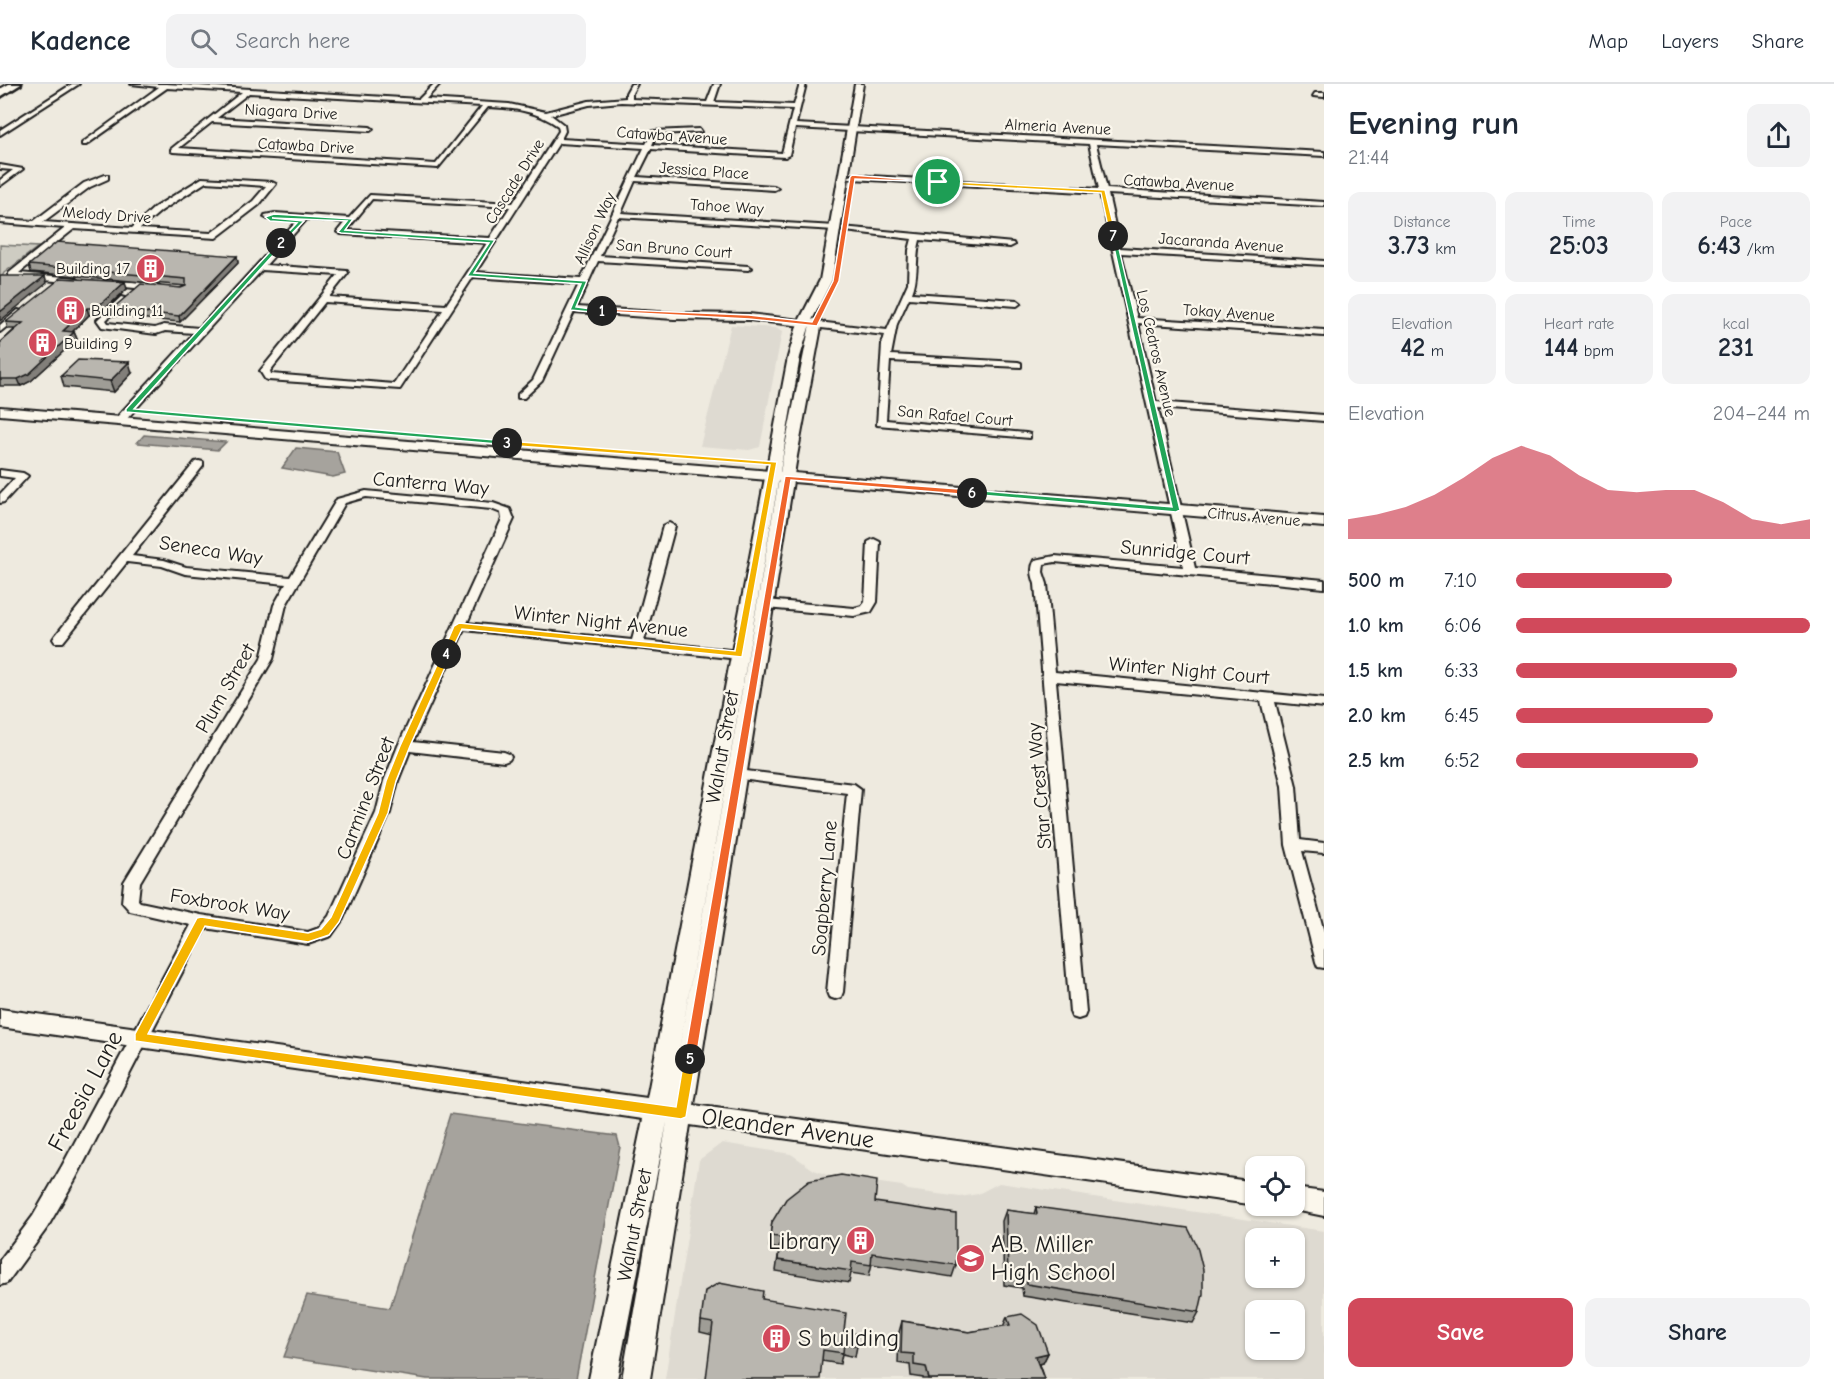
<!DOCTYPE html>
<html lang="en">
<head>
<meta charset="utf-8">
<style>
  :root { --surface:#fff; --page:#f2f2f3; --text:#1f2937; --muted:#747a83; --line:#e0e1e3; --accent:#d1495b }
  body { margin:0; font-family:"Comic Neue",sans-serif; background:var(--page); color:var(--text); height:100vh; display:flex; flex-direction:column; font-size:22px; white-space:nowrap }
  * { box-sizing:border-box; margin:0 }
  p { font-size:20px; color:var(--muted) }
  .icon { flex:none; width:33px; height:33px; fill:none; stroke:currentColor; stroke-width:2; stroke-linecap:round; stroke-linejoin:round }
  .map { position:relative; flex:1; overflow:hidden }
  .side { display:flex; flex-direction:column; background:var(--surface); width:510px }
  .side>* { flex:none }
  .buttons { position:absolute; left:1245px; top:1072px; display:grid; gap:12px }
  .buttons a { display:grid; place-items:center; width:60px; height:60px; border-radius:12px; background:var(--surface); box-shadow:0 2px 4px #0004; font-size:30px }
  .pin { position:absolute; display:grid; place-items:center; width:51px; height:51px; color:#fff; margin:-26px; border:3px solid #fff; border-radius:50%; box-shadow:0 2px 6px #0007 }
  .km { position:absolute; width:30px; height:30px; margin:-15px; border-radius:50%; background:#222; color:#fff; font-size:16px; line-height:30px; text-align:center }
  .round { display:grid; place-items:center; flex:none; width:63px; height:63px; border-radius:12px; background:var(--page) }
  .summary { display:flex; align-items:center; justify-content:space-between; height:102px; padding:0 24px }
  h1 { font-size:33px; font-weight:600; line-height:45px }
  .metrics { display:grid; grid-template-columns:repeat(3,1fr); gap:9px; height:102px; padding:6px 24px }
  .metrics div { display:grid; align-content:center; border-radius:12px; background:var(--page); text-align:center }
  .metrics b { font-size:26px; font-weight:600 }
  .metrics small { font-size:16px; font-weight:400 }
  .metrics p { font-size:16px }
  .chart { height:168px; padding:12px 24px }
  .chart p { display:flex; justify-content:space-between }
  .chart svg { width:100%; height:108px; margin-top:6px; fill:var(--accent); opacity:.7 }
  .cta { display:flex; gap:12px; margin-top:auto; padding:12px 24px }
  .cta a { flex:1; height:69px; border-radius:12px; background:var(--accent); color:#fff; font-size:24px; font-weight:600; line-height:69px; text-align:center }
  .cta a+a { background:var(--page); color:var(--text) }
  ul { padding:0 24px; list-style:none; font-size:20px }
  li { display:grid; grid-template-columns:96px 72px 1fr; align-items:center; height:45px }
  li i { height:15px; border-radius:8px; background:var(--accent) }
  header { display:flex; align-items:center; gap:36px; box-sizing:border-box; height:84px; padding:0 30px; background:var(--surface); border-bottom:2px solid var(--line) }
  header strong { font-size:28px }
  nav { display:flex; gap:33px; margin-inline-start:auto; font-size:21px }
  .search { width:420px; height:54px; background:var(--page); display:flex; align-items:center; gap:15px; box-sizing:border-box; padding:0 21px; border-radius:12px; color:var(--muted); font-size:22px }
  main { display:flex; flex:1; min-height:0 }
  .map>svg:first-child { display:block }
</style>
</head>
<body>
<header>
<strong>Kadence</strong>
<div class="search"><svg class="icon" aria-label="search" viewBox="0 0 24 24"><circle cx="10" cy="10" r="6"/><path d="M15 15l6 6"/></svg>Search here</div>
<nav><a>Map</a><a>Layers</a><a>Share</a></nav>
</header>
<main>
<div class="map">
<svg width="1324" height="1295" viewBox="0 0 1324 1295">
  <rect width="100%" height="100%" fill="#eeeadf"/>
  <filter id="ink" filterUnits="userSpaceOnUse"><feTurbulence type="fractalNoise" baseFrequency=".0167" numOctaves="2"/><feDisplacementMap in="SourceGraphic" scale="12" xChannelSelector="R" yChannelSelector="G"/><feConvolveMatrix kernelMatrix="1 2 1 2 8 2 1 2 1" color-interpolation-filters="sRGB"/></filter>
  <g filter="url(#ink)">
    <!-- built -->
    <g fill="#dedad1" fill-rule="evenodd">
      <polygon points="731,241 776,244 782,248 760,363 749,366 700,362"/>
      <path d="M722 1059 791 1070 814 1086 830 1092 902 1102 908 1106 960 1113 978 1110 999 1099 1324 1147V1295H665L699 1076ZM1256 1155H1294V1194H1256ZM1256 1227H1294V1266H1256Z"/>
    </g>
    <!-- green -->
    <polygon fill="#ceccc2" stroke="#75746f" stroke-width="1.5" points="0,161 38,163 4,189 0,196"/>
    <!-- water -->
    <g fill="#a6a39d" stroke="#6f6d69" stroke-width="1.5">
      <polygon points="144,351 226,358 218,366 137,359"/>
      <polygon points="296,364 337,368 345,390 333,393 282,384"/>
      <polygon points="450,1030 617,1052 620,1063 576,1295 427,1295 284,1273 307,1211 390,1224"/>
    </g>
    <g fill="none" stroke-linecap="round" stroke-linejoin="round">
      <defs>
        <g id="minor">
          <polygon points="72,0 79,0 0,51 0,46"/>
          <path d="M131 0H166L419 15 434 0H440L426 15 509 20 546 28 589 17 626 14V9L631 0H637L632 9V15L707 18 714 0H720L714 18 794 21 800 0H806L796 40 1324 68V72L1096 60 1107 105 1324 118V122L1108 110 1120 164 1324 177V181L1121 169 1137 234 1324 246V252L1138 239 1156 318 1324 331V337L1158 324 1195 484 1324 496V504L1055 478 1044 480 1043 488 1047 500 1055 588 1324 615V623L1275 618 1296 702 1300 756 1324 759V769L1302 767 1324 848V884L1318 883 1316 878 1286 761 1282 702 1261 617 1056 597 1086 928 1084 933 1078 935 1072 933 1070 928 1035 500C1032 491 1030 484 1035 476L1055 472 1183 483 1100 109 852 95 848 93 852 91 1099 105 1089 60 795 44 789 71 785 73 651 65 637 93 774 102 778 104 774 106 635 97 621 129 835 142 839 144 835 146 618 133 600 172 748 182 752 184 748 186 598 177 577 223 674 229 749 230 887 246 908 199 909 166 912 155 845 147H842V143L1013 159 1014 161 1010 163 920 156C915 174 919 192 912 209L1017 216 1021 219 1017 222 909 214 897 240 891 271 1018 278 1021 279V283L890 277 886 336 1026 349 1030 350V354L877 341 882 260 885 251 749 236 674 235 574 228 542 297 524 314H518V310L533 296 579 200 473 193 400 305 268 296 265 295 260 287 338 191 262 186 123 339H115V335L194 249 165 247 156 250 102 243 97 236 121 213 128 215 106 236 108 239 155 244 164 241 199 244 299 135 275 133 268 135 264 133 265 131 275 129 349 134 370 111 513 119 559 47 558 42C537 27 513 24 488 23L438 84 173 68 171 67V65L242 8 167 4 86 61H82V59L159 3ZM249 9 482 22 436 80 179 64 212 38 370 47 373 45 370 43 217 34ZM621 18 793 25 782 69 652 61 657 50 701 48 699 45 653 47 646 60 561 55 565 47 564 41 551 31 589 21ZM559 59 644 64 581 195 476 188ZM372 115 510 123 490 154 347 146ZM307 135 345 138 337 148 341 150 487 159 446 221 329 213 348 189 347 187 266 181ZM325 218 443 226 394 300 271 290 270 287Z"/>
          <polygon points="1315,9 1324,9 1324,13 1313,12"/>
          <polygon points="0,81 23,85 0,102 0,96 13,86 0,85"/>
          <path d="M105 91H108V95L90 103 43 138 132 144 155 123 202 94 272 98 276 100 259 121 216 154 74 145 19 189 76 194 80 197 79 199 9 193V189L65 144 0 139V135L34 137 84 99ZM206 98 266 102 253 117 211 149 140 145 161 127Z"/>
          <polygon points="107,196 156,200 160,203 156,206 104,201 104,197"/>
          <polygon points="18,226 25,228 0,248 0,241"/>
          <path d="M199 377 203 378V382L132 472 164 476 186 483 290 493 337 415 366 407 493 419 510 425 514 435 467 539 632 556 663 442 669 439 675 442 644 557 739 567 745 571 739 575 464 546 413 658 504 668 509 670 511 673 509 676 504 678 410 667 398 697 390 729 343 835 331 852 308 860 205 844 76 1094 47 1144 7 1199 0 1201V1176L33 1132 62 1082 191 841 130 827 122 818 124 798 261 575 274 521 286 500 185 490 162 482 127 478 63 558H55L53 555 55 552 195 378ZM366 413 491 425 501 429 502 435 398 662 384 697 376 729 329 832 319 844 308 848 201 831 140 818 138 816 140 798 273 575 286 521 345 419Z"/>
          <polygon points="0,386 23,389 28,392 4,418 0,419 0,410 15,394 0,392"/>
          <polygon points="874,455 880,458 877,518 871,528 854,532 766,524 760,520 766,516 854,524 862,522 865,518 868,458"/>
          <polygon points="738,686 854,700 861,705 843,908 841,913 835,915 829,913 827,908 847,709 733,694 731,691"/>
        </g>
        <g id="tertiary">
          <path d="M855 0H863L832 196 812 236 816 234 822 238 797 372 694 1021 1256 1098V1121L690 1041 650 1295H622L667 1038 617 1295H589L643 1035 0 943V925L647 1014 788 273 798 239 820 196ZM810 240 783 372 670 1017 800 273Z"/>
          <polygon points="1294,1104 1324,1108 1324,1132 1285,1124 1284,1122 1294,1122"/>
        </g>
        <polygon id="secondary" points="0,323 1324,433 1324,443 0,331"/>
        <polygon id="primary" points="9,0 21,0 0,13 0,5"/>
      </defs>
      <!-- minor casing -->
      <use href="#minor" stroke="#1c1c1c" stroke-width="4"/>
      <!-- tertiary casing -->
      <use href="#tertiary" stroke="#1c1c1c" stroke-width="4"/>
      <!-- secondary casing -->
      <use href="#secondary" stroke="#1c1c1c" stroke-width="4"/>
      <!-- primary casing -->
      <use href="#primary" stroke="#1c1c1c" stroke-width="5"/>
      <!-- minor -->
      <use href="#minor" fill="#fbf7ec" fill-rule="evenodd"/>
      <!-- tertiary -->
      <use href="#tertiary" fill="#fbf7ec" fill-rule="evenodd"/>
      <!-- secondary -->
      <use href="#secondary" fill="#fbf7ec" fill-rule="evenodd"/>
      <!-- primary -->
      <use href="#primary" fill="#fbf7ec" fill-rule="evenodd"/>
    </g>
    <!-- wall -->
    <g fill="#9f9d96" stroke="#1c1c1c" stroke-width="1.5">
      <polygon points="237,172 238,179 180,238 114,232 112,225 186,202 31,188 29,181"/>
      <polygon points="125,198 127,205 98,231 89,231 72,248 74,248 77,255 31,297 21,302 0,302 0,259 15,245 8,245 6,238"/>
      <polygon points="132,289 114,308 64,303 61,292"/>
      <polygon points="875,1118 956,1181 952,1193 872,1180 869,1192 851,1189 849,1199 776,1187 779,1165 769,1163 772,1138"/>
      <polygon points="1036,1123 1199,1228 1193,1239 1023,1212 1022,1204 1004,1201 1002,1137 1006,1126 1034,1130"/>
      <polygon points="762,1215 844,1247 857,1262 855,1273 842,1270 840,1280 822,1277 700,1248 701,1237"/>
      <polygon points="1007,1233 1048,1269 1043,1279 1039,1280 1044,1295 923,1295 923,1294 911,1292 910,1281 898,1279 899,1248 902,1237 969,1248 1003,1243"/>
    </g>
    <!-- shaded-wall -->
    <g fill="#827f7a" stroke="#1c1c1c" stroke-width="1.5">
      <polygon points="237,172 238,179 180,238 179,232"/>
      <polygon points="45,192 47,199 0,237 0,228"/>
      <polygon points="125,198 127,205 98,231 96,224"/>
      <polygon points="87,224 89,231 66,254 63,247"/>
      <polygon points="74,248 77,255 31,297 21,302 18,295"/>
      <polygon points="129,278 132,289 114,308 110,297"/>
      <polygon points="1048,1269 1043,1279 1031,1282 1035,1272"/>
    </g>
    <!-- building -->
    <g fill="#b9b6af" stroke="#1c1c1c" stroke-width="1.5">
      <polygon points="57,158 237,172 179,232 112,225 141,200 181,204 186,202 186,195 29,181"/>
      <polygon points="0,192 45,192 0,228"/>
      <polygon points="61,194 125,198 96,224 87,224 63,247 74,248 29,290 18,295 0,295 0,259 23,239 6,238"/>
      <polygon points="78,276 129,278 110,297 61,292"/>
      <polygon points="841,1091 877,1097 875,1118 956,1130 956,1181 872,1169 871,1181 852,1178 851,1187 778,1176 780,1153 770,1152 772,1138 786,1115 809,1097"/>
      <polygon points="1036,1123 1188,1144 1197,1162 1203,1186 1203,1210 1199,1228 1027,1200 1027,1193 1008,1190 1006,1126 1037,1130"/>
      <polygon points="719,1199 763,1207 762,1215 846,1229 844,1247 857,1250 857,1262 844,1259 843,1269 823,1266 820,1295 706,1295 713,1239 701,1237 705,1207"/>
      <polygon points="1022,1230 1038,1241 1048,1269 1035,1272 1044,1295 929,1295 926,1283 914,1281 914,1270 901,1269 902,1237 969,1248 1010,1241 1007,1233"/>
    </g>
  </g>
  <!-- split-1 -->
  <polygon fill="#f0652b" stroke="#fff" stroke-width="1.5" points="852,91 940,98 855,95 839,197 817,242 749,235 599,227 602,225 749,231 812,238 833,197 850,93"/>
  <!-- split-2 -->
  <polygon fill="#22a559" stroke="#fff" stroke-width="1.5" points="274,130 353,135 345,146 495,156 474,189 587,197 576,223 605,227 602,229 570,226 581,200 467,192 489,159 341,149 338,148 347,137 272,134 304,137 281,161 279,158 297,139 270,137 265,133"/>
  <!-- split-3 -->
  <polygon fill="#22a559" stroke="#fff" stroke-width="1.5" points="279,158 284,159 134,325 507,357 509,361 126,328 126,325"/>
  <!-- split-4 -->
  <polygon fill="#f5b400" stroke="#fff" stroke-width="1.5" points="507,357 777,378 742,573 462,545 449,572 443,572 442,570 454,542 459,539 735,567 770,381 504,361"/>
  <!-- split-5 -->
  <polygon fill="#f5b400" stroke="#fff" stroke-width="1.5" points="446,567 451,570 410,662 396,697 388,729 339,838 329,851 308,858 205,842 148,950 676,1023 684,975 690,970 696,975 686,1033 681,1035 135,957 135,950 197,834 201,833 308,849 321,845 331,833 378,729 386,697 400,662 442,570"/>
  <!-- split-6 -->
  <polygon fill="#f0652b" stroke="#fff" stroke-width="1.5" points="785,392 972,406 976,409 972,411 791,396 696,975 690,980 684,975"/>
  <!-- split-7 -->
  <polygon fill="#22a559" stroke="#fff" stroke-width="1.5" points="1111,150 1116,152 1180,426 1176,428 969,410 968,409 972,406 1172,423"/>
  <!-- split-8 -->
  <polygon fill="#f5b400" stroke="#fff" stroke-width="1.5" points="936,97 1105,106 1116,152 1110,152 1101,109 938,100"/>
  <!-- icons -->
  <defs>
    <symbol id="building-disc" viewBox="-11 -11 22 22"><circle r="9.5" fill="#d1495b" stroke="#fbf7ec"/><path d="M-4-6H4V6H1V3H-1V6H-4ZM-2.5-4.3h1.7v1.8h-1.7ZM.8-4.3h1.7v1.8H.8ZM-2.5-1h1.7V.8h-1.7ZM.8-1h1.7V.8H.8Z" fill="#fff"/></symbol>
    <symbol id="school-disc" viewBox="-11 -11 22 22"><circle r="9.5" fill="#d1495b" stroke="#fbf7ec"/><path d="M0-5L7-2L0 1L-7-2ZM-4 1L0 2.5L4 1V4Q0 6-4 4Z" fill="#fff"/></symbol>
  </defs>
  <g fill-rule="evenodd">
    <use href="#building-disc" x="134" y="168" width="33" height="33"/>
    <use href="#building-disc" x="54" y="210" width="33" height="33"/>
    <use href="#building-disc" x="26" y="242" width="33" height="33"/>
    <use href="#building-disc" x="844" y="1140" width="33" height="33"/>
    <use href="#school-disc" x="954" y="1158" width="33" height="33"/>
    <use href="#building-disc" x="760" y="1238" width="33" height="33"/>
  </g>
  <g text-anchor="middle" stroke-width="4.5" stroke-linejoin="round" paint-order="stroke">
    <!-- far-street labels -->
    <g font-size="16" fill="#1c1c1c" stroke="#fbf7ec">
      <text transform="translate(291 27) rotate(3)" y="6">Niagara Drive</text>
      <text transform="translate(1058 42) rotate(3)" y="6">Almeria Avenue</text>
      <text transform="translate(672 51) rotate(4)" y="6">Catawba Avenue</text>
      <text transform="translate(306 61) rotate(3)" y="6">Catawba Drive</text>
      <text transform="translate(704 86) rotate(4)" y="6">Jessica Place</text>
      <text transform="translate(514 97) rotate(-58)" y="6">Cascade Drive</text>
      <text transform="translate(1179 98) rotate(3)" y="6">Catawba Avenue</text>
      <text transform="translate(727 122) rotate(4)" y="6">Tahoe Way</text>
      <text transform="translate(107 130) rotate(4)" y="6">Melody Drive</text>
      <text transform="translate(594 144) rotate(-65)" y="6">Allison Way</text>
      <text transform="translate(1221 158) rotate(4)" y="6">Jacaranda Avenue</text>
      <text transform="translate(674 164) rotate(4)" y="6">San Bruno Court</text>
      <text transform="translate(1229 228) rotate(4)" y="6">Tokay Avenue</text>
      <text transform="translate(1157 269) rotate(77)" y="6">Los Cedros Avenue</text>
      <text transform="translate(955 331) rotate(5)" y="6">San Rafael Court</text>
      <text transform="translate(1254 432) rotate(5)" y="6">Citrus Avenue</text>
    </g>
    <!-- far-poi labels -->
    <g font-size="16" fill="#1c1c1c" stroke="#fbf7ec" text-anchor="start">
      <text x="130" y="190" text-anchor="end">Building 17</text>
      <text x="91" y="232">Building 11</text>
      <text x="64" y="265">Building 9</text>
    </g>
    <!-- street labels -->
    <g font-size="20" fill="#1c1c1c" stroke="#fbf7ec">
      <text transform="translate(431 399) rotate(5)" y="7">Canterra Way</text>
      <text transform="translate(211 466) rotate(9)" y="7">Seneca Way</text>
      <text transform="translate(1185 468) rotate(5)" y="7">Sunridge Court</text>
      <text transform="translate(601 537) rotate(6)" y="7">Winter Night Avenue</text>
      <text transform="translate(1189 586) rotate(5)" y="7">Winter Night Court</text>
      <text transform="translate(225 604) rotate(-60)" y="7">Plum Street</text>
      <text transform="translate(722 663) rotate(-80)" y="7">Walnut Street</text>
      <text transform="translate(1039 702) rotate(-95)" y="7">Star Crest Way</text>
      <text transform="translate(365 714) rotate(-69)" y="7">Carmine Street</text>
      <text transform="translate(824 804) rotate(-85)" y="7">Soapberry Lane</text>
      <text transform="translate(230 820) rotate(9)" y="7">Foxbrook Way</text>
      <text transform="translate(634 1141) rotate(-79)" y="7">Walnut Street</text>
    </g>
    <!-- near-street labels -->
    <g font-size="24" fill="#1c1c1c" stroke="#fbf7ec">
      <text transform="translate(85 1007) rotate(-62)" y="8">Freesia Lane</text>
      <text transform="translate(788 1044) rotate(8)" y="8">Oleander Avenue</text>
    </g>
    <!-- near-poi labels -->
    <g font-size="24" fill="#1c1c1c" stroke="#fbf7ec" text-anchor="start">
      <text x="840" y="1165" text-anchor="end">Library</text>
      <text x="991" y="1168">A.B. Miller<tspan x="991" dy="28">High School</tspan></text>
      <text x="798" y="1262">S building</text>
    </g>
  </g>
</svg>
<div class="buttons">
<a><svg class="icon" aria-label="locate" viewBox="0 0 24 24"><circle cx="12" cy="12" r="6"/><path d="M12 2v4M12 18v4M2 12h4M18 12h4"/></svg></a>
<a>+</a>
<a>−</a>
</div>
<div class="pin" style="left:938px;top:98px;background:#1e9e55"><svg class="icon" aria-label="arrive" viewBox="0 0 24 24"><path d="M6 21V4h12l-3 4 3 4H6"/></svg></div>
<b class="km" style="left:602px;top:227px">1</b>
<b class="km" style="left:281px;top:159px">2</b>
<b class="km" style="left:507px;top:359px">3</b>
<b class="km" style="left:446px;top:570px">4</b>
<b class="km" style="left:690px;top:975px">5</b>
<b class="km" style="left:972px;top:409px">6</b>
<b class="km" style="left:1113px;top:152px">7</b>
</div>
<section class="side">
<div class="summary"><div><h1>Evening run</h1><p>21:44</p></div><a class="round"><svg class="icon" aria-label="share" viewBox="0 0 24 24"><path d="M12 15V3M7 8l5-5 5 5M5 13v7h14v-7"/></svg></a></div>
<div class="metrics">
<div><p>Distance</p><b>3.73<small> km</small></b></div>
<div><p>Time</p><b>25:03</b></div>
<div><p>Pace</p><b>6:43<small> /km</small></b></div>
</div>
<div class="metrics">
<div><p>Elevation</p><b>42<small> m</small></b></div>
<div><p>Heart rate</p><b>144<small> bpm</small></b></div>
<div><p>kcal</p><b>231</b></div>
</div>
<div class="chart"><p><span>Elevation</span>204–244 m</p>
<svg viewBox="0 0 160 44" preserveAspectRatio="none"><path d="M0 44V36L10 34L20 31L30 26L40 19L50 11L60 6L70 10L80 18L90 24L100 25L110 24L120 24L130 29L140 36L150 38L160 36V44z"/></svg>
</div>
<ul>
<li><b>500 m</b>7:10<i style="width:53%"></i></li>
<li><b>1.0 km</b>6:06<i style="width:100%"></i></li>
<li><b>1.5 km</b>6:33<i style="width:75%"></i></li>
<li><b>2.0 km</b>6:45<i style="width:67%"></i></li>
<li><b>2.5 km</b>6:52<i style="width:62%"></i></li>
</ul>
<div class="cta"><a>Save</a><a>Share</a></div>
</section>
</main>
</body>
</html>
